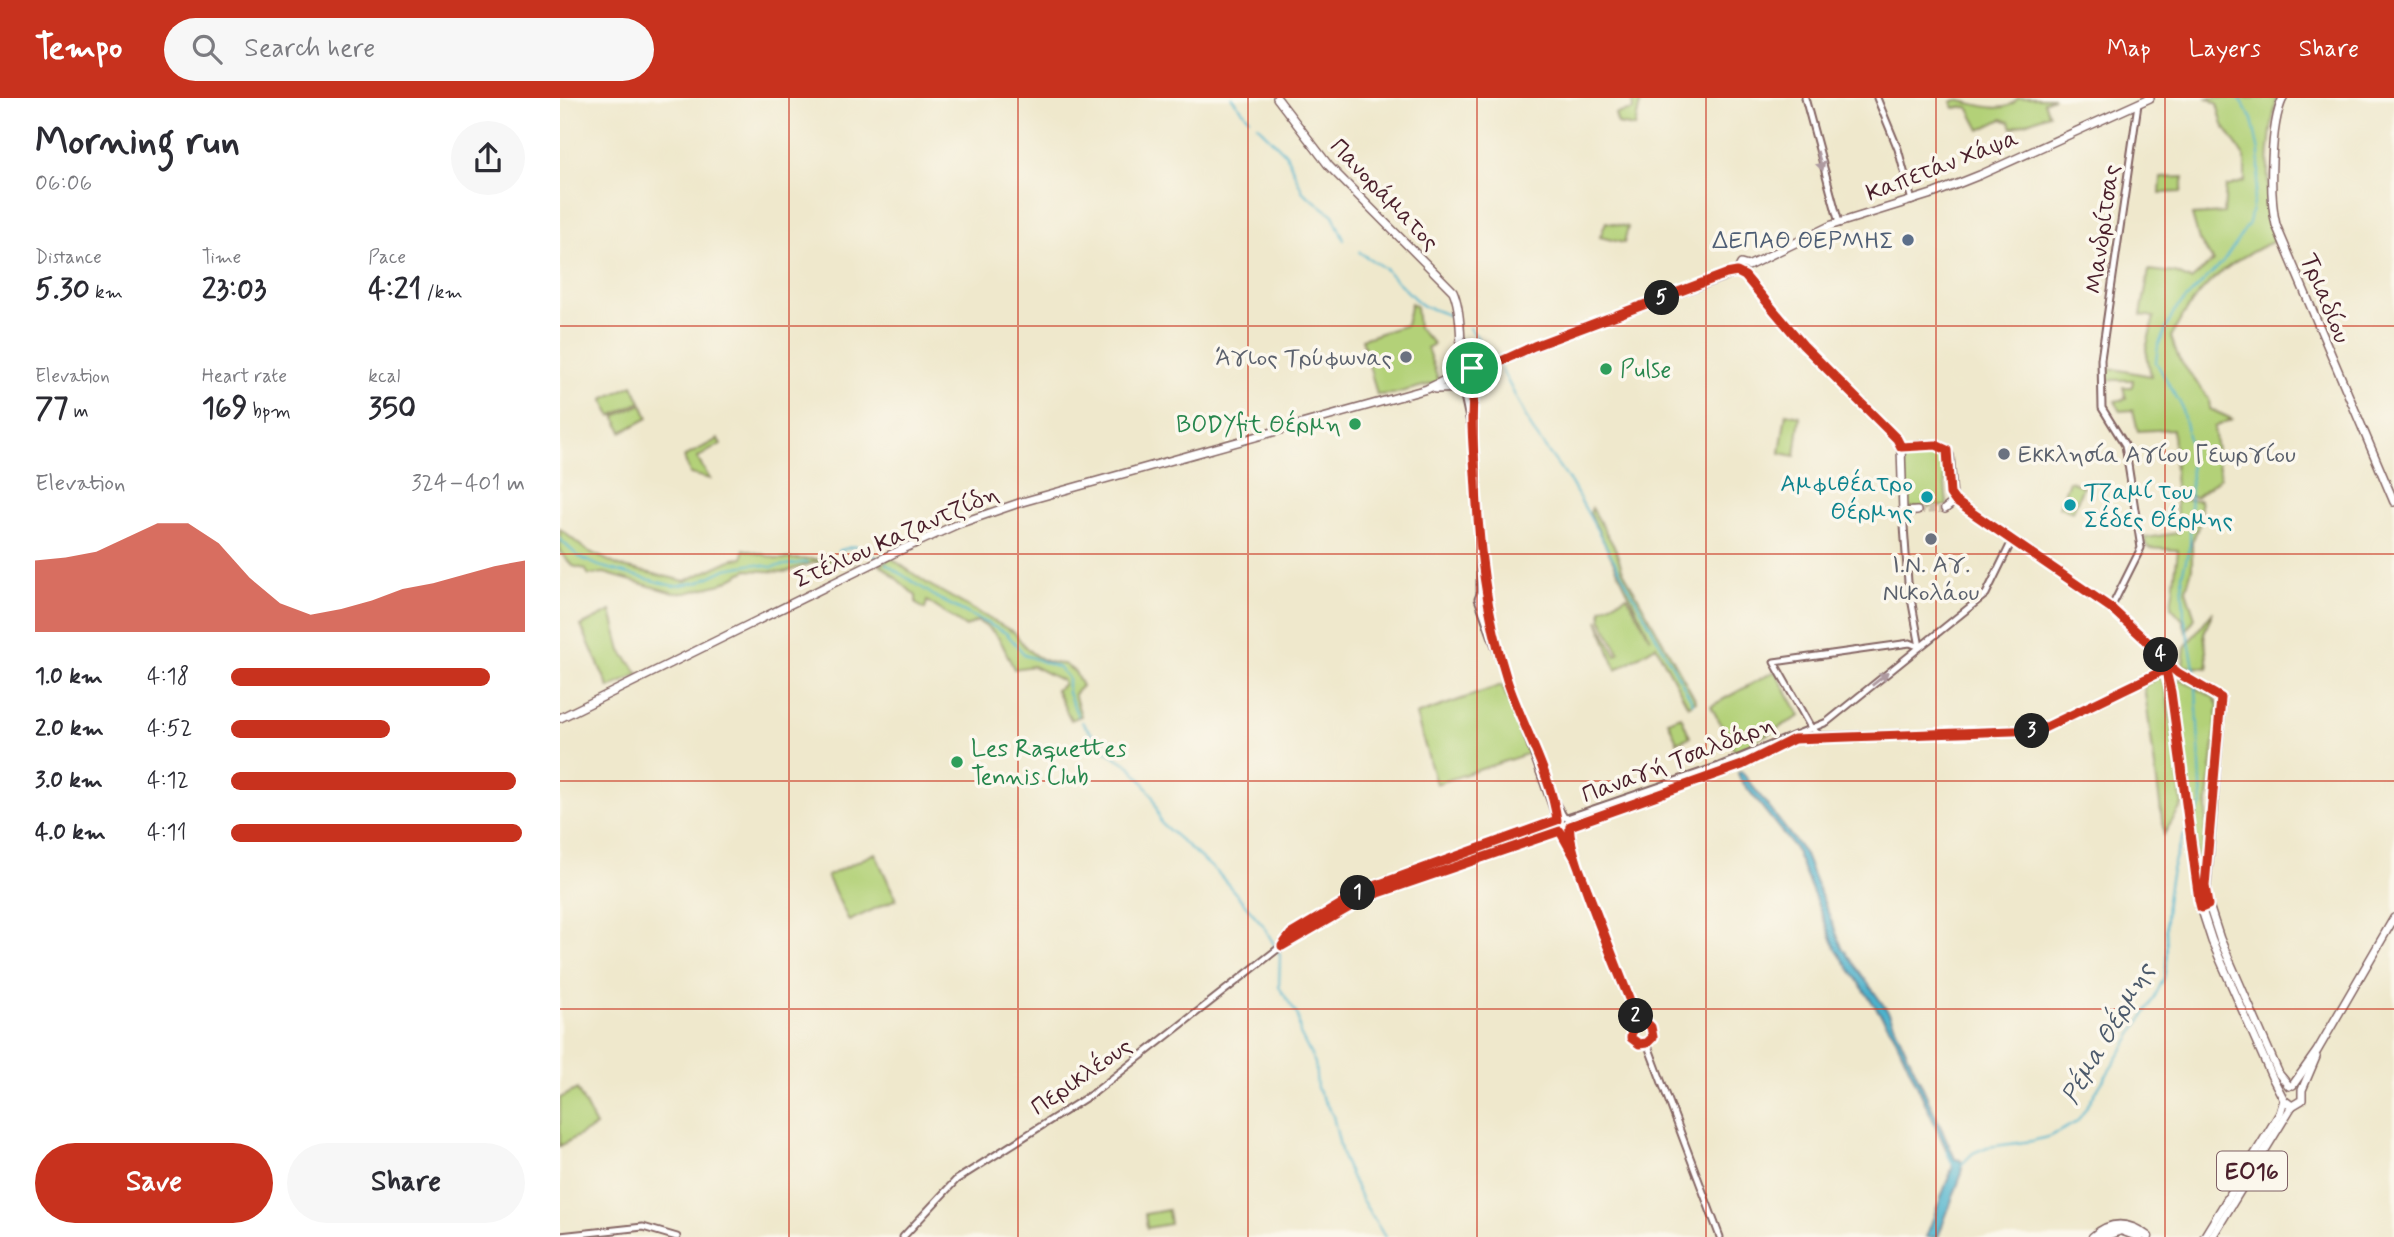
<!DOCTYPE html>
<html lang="en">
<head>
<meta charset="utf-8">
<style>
  :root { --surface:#fff; --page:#f7f7f7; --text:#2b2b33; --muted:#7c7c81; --accent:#c8321e }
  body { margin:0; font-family:Mynerve,sans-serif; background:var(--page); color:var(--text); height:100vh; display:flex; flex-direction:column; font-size:26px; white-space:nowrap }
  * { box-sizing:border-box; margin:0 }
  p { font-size:23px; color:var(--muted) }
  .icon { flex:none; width:38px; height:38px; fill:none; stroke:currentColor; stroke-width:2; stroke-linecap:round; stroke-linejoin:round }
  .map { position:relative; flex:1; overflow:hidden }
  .panel { display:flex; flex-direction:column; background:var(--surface); width:560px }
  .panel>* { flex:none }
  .pin { position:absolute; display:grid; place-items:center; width:60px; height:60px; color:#fff; margin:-30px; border:4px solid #fff; border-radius:50%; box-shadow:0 2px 7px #0007 }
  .km { position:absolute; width:35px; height:35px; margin:-18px; border-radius:50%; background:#222; color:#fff; font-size:19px; line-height:35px; text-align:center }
  .round { display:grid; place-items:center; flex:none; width:74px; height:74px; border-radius:37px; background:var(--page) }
  .headline { display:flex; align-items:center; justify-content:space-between; height:119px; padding:0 35px }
  h1 { font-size:38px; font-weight:700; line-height:52px }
  .metrics { display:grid; grid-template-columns:repeat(3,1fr); gap:10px; height:119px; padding:7px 35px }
  .metrics div { display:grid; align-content:center }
  .metrics b { font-size:30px; font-weight:700 }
  .metrics small { font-size:19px; font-weight:400 }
  .metrics p { font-size:19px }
  .chart { height:196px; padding:14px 35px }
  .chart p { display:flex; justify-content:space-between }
  .chart svg { width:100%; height:126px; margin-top:7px; fill:var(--accent); opacity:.7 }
  .primary-button { display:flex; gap:14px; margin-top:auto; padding:14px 35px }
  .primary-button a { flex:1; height:80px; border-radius:42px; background:var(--accent); color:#fff; font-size:28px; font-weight:700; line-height:80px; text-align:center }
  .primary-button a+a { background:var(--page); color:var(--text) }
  ul { padding:0 35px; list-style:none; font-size:23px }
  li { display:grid; grid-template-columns:112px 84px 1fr; align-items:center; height:52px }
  li i { height:18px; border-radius:9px; background:var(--accent) }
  header { display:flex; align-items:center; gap:42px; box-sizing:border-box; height:98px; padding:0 35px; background:var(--accent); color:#fff }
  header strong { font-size:33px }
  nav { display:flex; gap:38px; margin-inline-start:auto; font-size:24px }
  .search { width:490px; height:63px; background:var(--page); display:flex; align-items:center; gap:18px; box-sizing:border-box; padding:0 24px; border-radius:38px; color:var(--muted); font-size:26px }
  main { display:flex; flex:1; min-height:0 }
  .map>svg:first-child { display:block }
</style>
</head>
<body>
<header>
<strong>Tempo</strong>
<div class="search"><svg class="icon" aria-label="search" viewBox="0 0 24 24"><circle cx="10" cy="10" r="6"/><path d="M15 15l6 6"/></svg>Search here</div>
<nav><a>Map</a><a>Layers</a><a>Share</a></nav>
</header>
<main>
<section class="panel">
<div class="headline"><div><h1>Morning run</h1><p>06:06</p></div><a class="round"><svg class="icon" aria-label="share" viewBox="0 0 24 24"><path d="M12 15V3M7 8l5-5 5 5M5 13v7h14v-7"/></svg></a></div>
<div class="metrics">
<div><p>Distance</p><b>5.30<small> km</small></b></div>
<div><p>Time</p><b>23:03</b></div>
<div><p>Pace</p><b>4:21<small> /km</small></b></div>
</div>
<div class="metrics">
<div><p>Elevation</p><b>77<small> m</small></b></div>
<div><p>Heart rate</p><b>169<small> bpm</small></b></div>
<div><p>kcal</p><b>350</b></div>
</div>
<div class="chart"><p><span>Elevation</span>324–401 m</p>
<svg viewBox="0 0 160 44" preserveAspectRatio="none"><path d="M0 44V19L10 18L20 16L30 11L40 6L50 6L60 13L70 25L80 34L90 38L100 36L110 33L120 29L130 27L140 24L150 21L160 19V44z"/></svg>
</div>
<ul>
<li><b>1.0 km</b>4:18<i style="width:88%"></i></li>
<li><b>2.0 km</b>4:52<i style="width:54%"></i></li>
<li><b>3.0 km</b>4:12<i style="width:97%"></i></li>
<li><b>4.0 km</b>4:11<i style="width:99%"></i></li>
</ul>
<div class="primary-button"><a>Save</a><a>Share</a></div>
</section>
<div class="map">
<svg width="1834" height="1139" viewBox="0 0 1834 1139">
  <rect width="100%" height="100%" fill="#fbf7ec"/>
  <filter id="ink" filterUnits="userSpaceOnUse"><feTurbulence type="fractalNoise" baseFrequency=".0143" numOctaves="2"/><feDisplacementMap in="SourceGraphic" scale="14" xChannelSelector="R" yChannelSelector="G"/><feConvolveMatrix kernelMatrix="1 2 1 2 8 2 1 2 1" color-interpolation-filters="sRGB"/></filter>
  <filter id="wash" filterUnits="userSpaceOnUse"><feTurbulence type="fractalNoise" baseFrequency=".00686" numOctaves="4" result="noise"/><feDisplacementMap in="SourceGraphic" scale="28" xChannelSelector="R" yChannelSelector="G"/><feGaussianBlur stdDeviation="1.57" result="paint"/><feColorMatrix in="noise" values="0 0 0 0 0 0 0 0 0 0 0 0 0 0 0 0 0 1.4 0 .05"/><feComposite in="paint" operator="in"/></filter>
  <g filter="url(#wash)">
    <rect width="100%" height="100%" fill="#efe8cc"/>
    <!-- green -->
    <g fill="#b3d178" stroke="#7e7852" stroke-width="2">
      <polygon points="1072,0 1081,0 1075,29 1058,26 1055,16 1073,12"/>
      <path d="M1458 0H1494L1484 4 1489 16 1452 30 1450 24 1442 21 1420 32 1408 9 1394 10 1391 4 1396 2C1415 5 1445 19 1458 0Z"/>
      <path d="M1648 0H1717C1707 44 1703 98 1717 142 1668 162 1635 191 1611 239L1619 261 1649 301 1650 311 1672 321 1654 329 1660 380 1636 399 1616 397 1613 331 1578 333 1573 312 1560 313 1555 303 1566 301 1563 289H1572L1573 282H1544V269L1591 278 1586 251 1594 219 1581 217 1589 172 1615 175 1631 182 1653 163 1639 142 1632 117 1664 115 1666 89 1685 83V60L1663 27 1657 6Z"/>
      <polygon points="1624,79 1621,94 1600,95 1601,80"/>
      <polygon points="1046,124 1068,129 1064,145 1040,139"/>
      <polygon points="851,205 856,209 858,230 874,246 867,250 879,284 833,296 817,297 802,241 846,227"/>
      <polygon points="73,287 81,304 51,318 43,301"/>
      <polygon points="82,306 88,320 62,334 55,318"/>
      <polygon points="1226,315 1240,318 1235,358 1220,355"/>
      <polygon points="158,341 161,346 137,360 150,381 130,376 124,359"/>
      <polygon points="1376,351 1382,353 1387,408 1348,410 1345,408 1343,359 1354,352"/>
      <polygon points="1509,383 1523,388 1513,414 1499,409"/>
      <polygon points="1616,402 1640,402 1642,420 1632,444 1632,470 1626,492 1635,520 1626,533 1623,522 1611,509 1618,452 1588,450 1585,440 1618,435"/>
      <polygon points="1032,410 1056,452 1062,471 1136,603 1128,608 1096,548 1056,572 1038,522 1056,557 1059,555 1041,520 1041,511 1067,498 1090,540 1030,415"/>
      <polygon points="0,431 26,452 59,468 125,483 173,461 183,460 184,451 218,461 289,461 294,465 255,464 225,474 187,472 161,486 126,495 114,495 44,475 29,477 25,471 13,468 0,454"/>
      <path d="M331 460 368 486 455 535C467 554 481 566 504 566L515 574 522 588 514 596 521 618 511 622 496 592 503 587V583L473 568 454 571C442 547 442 536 417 523L406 529 367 503 365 511 356 506V498L320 466Z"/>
      <polygon points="51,513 61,553 79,576 49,590 21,528"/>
      <polygon points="1653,513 1644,535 1648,570 1623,568 1625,549"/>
      <polygon points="1215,573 1240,618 1175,654 1151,608"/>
      <polygon points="1601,578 1607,596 1622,707 1604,736 1584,588"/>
      <polygon points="1621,581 1654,600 1658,607 1640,777 1614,585"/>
      <polygon points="942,587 970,655 876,686 856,617"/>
      <polygon points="1121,618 1130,639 1117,644 1108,623"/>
      <polygon points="315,755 336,801 289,823 267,778"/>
      <polygon points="17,991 36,1028 0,1048 0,1000"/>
      <polygon points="608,1112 610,1126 587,1130 585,1116"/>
    </g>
    <!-- water -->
    <polygon fill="#4eb3cd" stroke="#4c697c" stroke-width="2" points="1181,673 1244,755 1282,849 1329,915 1392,1054 1395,1061 1401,1062 1402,1075 1378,1139 1366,1139 1393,1068 1388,1055 1334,936 1276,851 1235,751 1180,681 1178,675"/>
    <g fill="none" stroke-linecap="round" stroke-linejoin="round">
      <!-- stream -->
      <g stroke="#4eb3cd" stroke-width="2">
        <polyline points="672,0 689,20"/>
        <polyline points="697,27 726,56 743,94 773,117 784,142"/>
        <polyline points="799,154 824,170 861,207 891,218"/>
        <polyline points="910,230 934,261"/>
        <polyline points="942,272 973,333 1011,385 1133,605"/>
        <polyline points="0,441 19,459 39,468 113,488 139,484 166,471 194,466 211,469 248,464"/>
        <polyline points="278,453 295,448 318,460"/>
        <polyline points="326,466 379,501 446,535 465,557 499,570 508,580 508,595 518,618"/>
        <polyline points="1637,584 1624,518 1622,477 1630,447 1631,351 1621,307 1596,264 1598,248 1615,212 1663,164 1689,125 1699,75 1699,54 1692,21 1679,0"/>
        <polyline points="522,624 546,653 570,668 583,684 593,699 601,725 658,775 703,827 720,857 719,889 738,918 740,936 755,965 757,990 773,1018 783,1061 802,1102 825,1139"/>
        <polyline points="1632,724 1642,707 1636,589"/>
        <polyline points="1386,1052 1394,1069"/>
        <path d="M1400 1068 1413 1055 1427 1049 1472 1043 1491 1038 1517 1024 1590 908 1604 880C1609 859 1606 842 1606 821 1607 790 1612 759 1627 732"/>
      </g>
    </g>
  </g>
  <g filter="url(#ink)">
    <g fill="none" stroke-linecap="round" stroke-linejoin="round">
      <!-- major-tunnel -->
      <polyline stroke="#cec0ac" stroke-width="7" stroke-dasharray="7 3.5" stroke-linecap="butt" points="1357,413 1385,411"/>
      <defs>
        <g id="minor">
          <polyline points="1245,0 1279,125"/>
          <polyline points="1317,0 1338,51 1352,103"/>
          <polyline points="902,289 912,334 925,495"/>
          <polyline points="913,320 915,288"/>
          <polyline points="1343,414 1348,484 1360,549 1350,545 1214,564 1250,628 1260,638 1481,632 1602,573"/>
          <polyline points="920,496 920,463"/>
          <polyline points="927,502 934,535"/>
          <polyline points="920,503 927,502 925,496 920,496 918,501 997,722"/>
          <polyline points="1551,510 1581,450 1565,347 1542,310 1541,261 1578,6"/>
          <polyline points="1234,641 1263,639"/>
          <polyline points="990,696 1004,719"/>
          <circle cx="1003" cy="726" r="7"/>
          <polyline points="1007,720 1159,668 1267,624 1426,496 1452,443"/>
          <polyline points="1010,728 1182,667 1240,636"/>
          <polyline points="1009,731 1015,756"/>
          <polyline points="1001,734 1015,760 1078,923"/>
          <polyline points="722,848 731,836 802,793 996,724"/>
          <polyline points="1078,923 1072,929 1071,940 1079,946 1087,945"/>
          <polyline points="1078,923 1086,924 1092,931 1093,939 1087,945"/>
          <polyline points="1087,945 1160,1139"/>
          <polyline points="0,1138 83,1129 117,1139"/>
          <polyline points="343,1139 396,1082 535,994 719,850 807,799 1000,733"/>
        </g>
        <g id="major">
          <path d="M717 0 769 68 893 193C901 211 903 256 898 274"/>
          <path d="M1723 0C1710 27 1709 98 1716 127L1834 404"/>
          <polyline points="1177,174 1181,166 1188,168 1272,127 1375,95 1420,77 1590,0"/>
          <polyline points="1185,178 1243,247 1337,341 1341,349"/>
          <polyline points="903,243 910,270"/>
          <polyline points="901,289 897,279 903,270 928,269 1004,236 1177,174"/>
          <polyline points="875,291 911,290 937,270"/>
          <polyline points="1341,349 1376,347 1386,351 1390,358 1393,401 1551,510 1604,559 1610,561 1611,569"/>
          <polyline points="1341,349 1343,414 1357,413"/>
          <polyline points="1385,411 1395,403"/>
          <polyline points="1597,554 1599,570 1606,573"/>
          <polyline points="1611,569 1662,602 1646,798 1660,841 1719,976 1729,988"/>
          <polyline points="1606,573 1616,624 1640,806 1652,843 1712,979 1724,1002 1732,1008"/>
          <polyline points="0,620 332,456 398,426 462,404 867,291 897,276"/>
          <polyline points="1733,987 1757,953 1834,820"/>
          <polyline points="1732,1008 1742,1002 1742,992 1756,959"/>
          <polyline points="1644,1139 1720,1015 1724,1002"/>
          <polyline points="1652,1139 1732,1008"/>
        </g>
        <g id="highway">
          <path d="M1533 1139C1552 1122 1570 1125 1588 1139"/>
          <polyline points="1541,1139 1561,1132 1580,1139"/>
        </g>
      </defs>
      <!-- minor casing -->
      <use href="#minor" stroke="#846563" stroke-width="9"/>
      <!-- major casing -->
      <use href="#major" stroke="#846563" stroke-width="10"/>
      <!-- highway casing -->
      <use href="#highway" stroke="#846563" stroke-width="11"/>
      <!-- minor -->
      <use href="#minor" stroke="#fff" stroke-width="5"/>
      <!-- major -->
      <use href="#major" stroke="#fff" stroke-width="7"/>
      <!-- highway -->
      <use href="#highway" stroke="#fff" stroke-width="8"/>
    </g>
    <!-- one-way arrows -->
    <defs><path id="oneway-solid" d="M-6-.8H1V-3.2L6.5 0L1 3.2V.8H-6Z" transform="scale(1.75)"/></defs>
    <g fill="#ae9aa0">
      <use href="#oneway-solid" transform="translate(1260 63) rotate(75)"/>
      <use href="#oneway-solid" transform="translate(1320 581) rotate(-39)"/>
    </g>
  </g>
  <g fill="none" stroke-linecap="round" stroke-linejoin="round" filter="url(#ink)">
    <defs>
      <path id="route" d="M912 270 918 280C908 310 913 343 915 375 919 447 925 513 947 582 961 625 992 679 997 722L806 791 731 836 722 848 807 799 1000 733 1015 760 1078 923 1086 924 1091 929 1093 939 1087 945 1079 946 1071 940 1072 929 1078 923C1066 892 1005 751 1010 728L1182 667 1234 641 1480 632 1602 573H1606L1611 594 1639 802 1641 810 1648 807 1645 788 1661 600 1618 575 1611 569 1610 561 1604 559 1551 510 1395 403 1390 396 1387 352 1376 347 1341 349 1337 341 1243 247 1185 178 1177 174 1166 176 974 248 928 269 912 270"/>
    </defs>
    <!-- route casing -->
    <use href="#route" stroke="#fff" stroke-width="14"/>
    <!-- route -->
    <use href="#route" stroke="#c8321e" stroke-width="9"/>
  </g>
  <!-- grid -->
  <path fill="none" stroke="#c8321e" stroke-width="2" stroke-opacity="0.55" d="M229 0V1139M458 0V1139M688 0V1139M917 0V1139M1146 0V1139M1376 0V1139M1605 0V1139M0 228H1834M0 456H1834M0 683H1834M0 911H1834"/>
  <!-- markers -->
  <circle fill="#5c6f8a" stroke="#fbf7ec" stroke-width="2.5" cx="1348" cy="142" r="7"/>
  <g fill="#6b7280" stroke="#fbf7ec" stroke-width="2.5">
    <circle cx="846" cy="259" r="7"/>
    <circle cx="1444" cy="356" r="7"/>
    <circle cx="1371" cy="441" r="7"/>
  </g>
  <g fill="#2e9e5b" stroke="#fbf7ec" stroke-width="2.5">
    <circle cx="1046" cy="271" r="7"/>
    <circle cx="795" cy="326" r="7"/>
    <circle cx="397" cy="664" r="7"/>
  </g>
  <g fill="#0f9aa8" stroke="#fbf7ec" stroke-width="2.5">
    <circle cx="1367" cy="399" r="7"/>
    <circle cx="1510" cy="407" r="7"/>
  </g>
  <g text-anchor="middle" stroke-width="7" stroke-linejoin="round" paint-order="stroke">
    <!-- shield labels -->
    <rect fill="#fbf7ec" stroke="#7f6065" stroke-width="2" x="1657" y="1053.5" width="70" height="39" rx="5"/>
    <g font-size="23" font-weight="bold" fill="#4a1f2b">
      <text x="1692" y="1081">ΕΟ16</text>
    </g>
    <!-- street labels -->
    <g font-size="24" fill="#4a1f2b" stroke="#fbf7ec">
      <text transform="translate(1382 67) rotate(-21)" y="8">Καπετάν Χάψα</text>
      <text transform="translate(825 96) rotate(46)" y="8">Πανοράματος</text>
      <text transform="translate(1542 131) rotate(-82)" y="8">Μανδρίτσας</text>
      <text transform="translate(1766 200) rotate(68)" y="8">Τριαδίου</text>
      <text transform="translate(336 438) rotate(-24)" y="8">Στέλιου Καζαντζίδη</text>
      <text transform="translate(1118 661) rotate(-21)" y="8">Παναγή Τσαλδάρη</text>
      <text transform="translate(521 978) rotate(-35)" y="8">Περικλέους</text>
    </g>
    <!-- service labels -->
    <g font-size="24" fill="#4e5e75" stroke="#fbf7ec" text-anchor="end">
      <text x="1334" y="150">ΔΕΠΑΘ ΘΕΡΜΗΣ</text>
    </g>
    <!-- worship labels -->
    <g font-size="24" fill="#5b616d" stroke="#fbf7ec" text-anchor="end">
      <text x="832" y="267">Άγιος Τρύφωνας</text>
      <text x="1458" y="364" text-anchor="start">Εκκλησία Αγίου Γεωργίου</text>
      <text x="1371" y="474" text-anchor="middle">Ι.Ν. Αγ.<tspan x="1371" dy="28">Νικολάου</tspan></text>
    </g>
    <!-- leisure labels -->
    <g font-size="24" fill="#27864d" stroke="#fbf7ec" text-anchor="start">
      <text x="1060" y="279">Pulse</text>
      <text x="781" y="334" text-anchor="end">BODYfit Θέρμη</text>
      <text x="411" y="658">Les Raquettes<tspan x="411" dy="28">Tennis Club</tspan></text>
    </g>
    <!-- culture labels -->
    <g font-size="24" fill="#0d838f" stroke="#fbf7ec" text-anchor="end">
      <text x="1353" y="393">Αμφιθέατρο<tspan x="1353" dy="28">Θέρμης</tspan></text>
      <text x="1524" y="401" text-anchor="start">Τζαμί του<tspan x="1524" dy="28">Σέδες Θέρμης</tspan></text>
    </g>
    <!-- water labels -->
    <g font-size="26" font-style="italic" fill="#4c5a6c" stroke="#fbf7ec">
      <text transform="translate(1547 935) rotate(-60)" y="9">Ρέμα Θέρμης</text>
    </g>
  </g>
</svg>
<div class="pin" style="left:912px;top:270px;background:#1e9e55"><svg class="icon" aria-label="arrive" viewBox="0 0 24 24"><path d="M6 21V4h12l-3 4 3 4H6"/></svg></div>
<b class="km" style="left:798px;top:795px">1</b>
<b class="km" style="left:1076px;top:918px">2</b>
<b class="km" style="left:1472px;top:633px">3</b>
<b class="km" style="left:1601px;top:557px">4</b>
<b class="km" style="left:1102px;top:200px">5</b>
</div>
</main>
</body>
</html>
